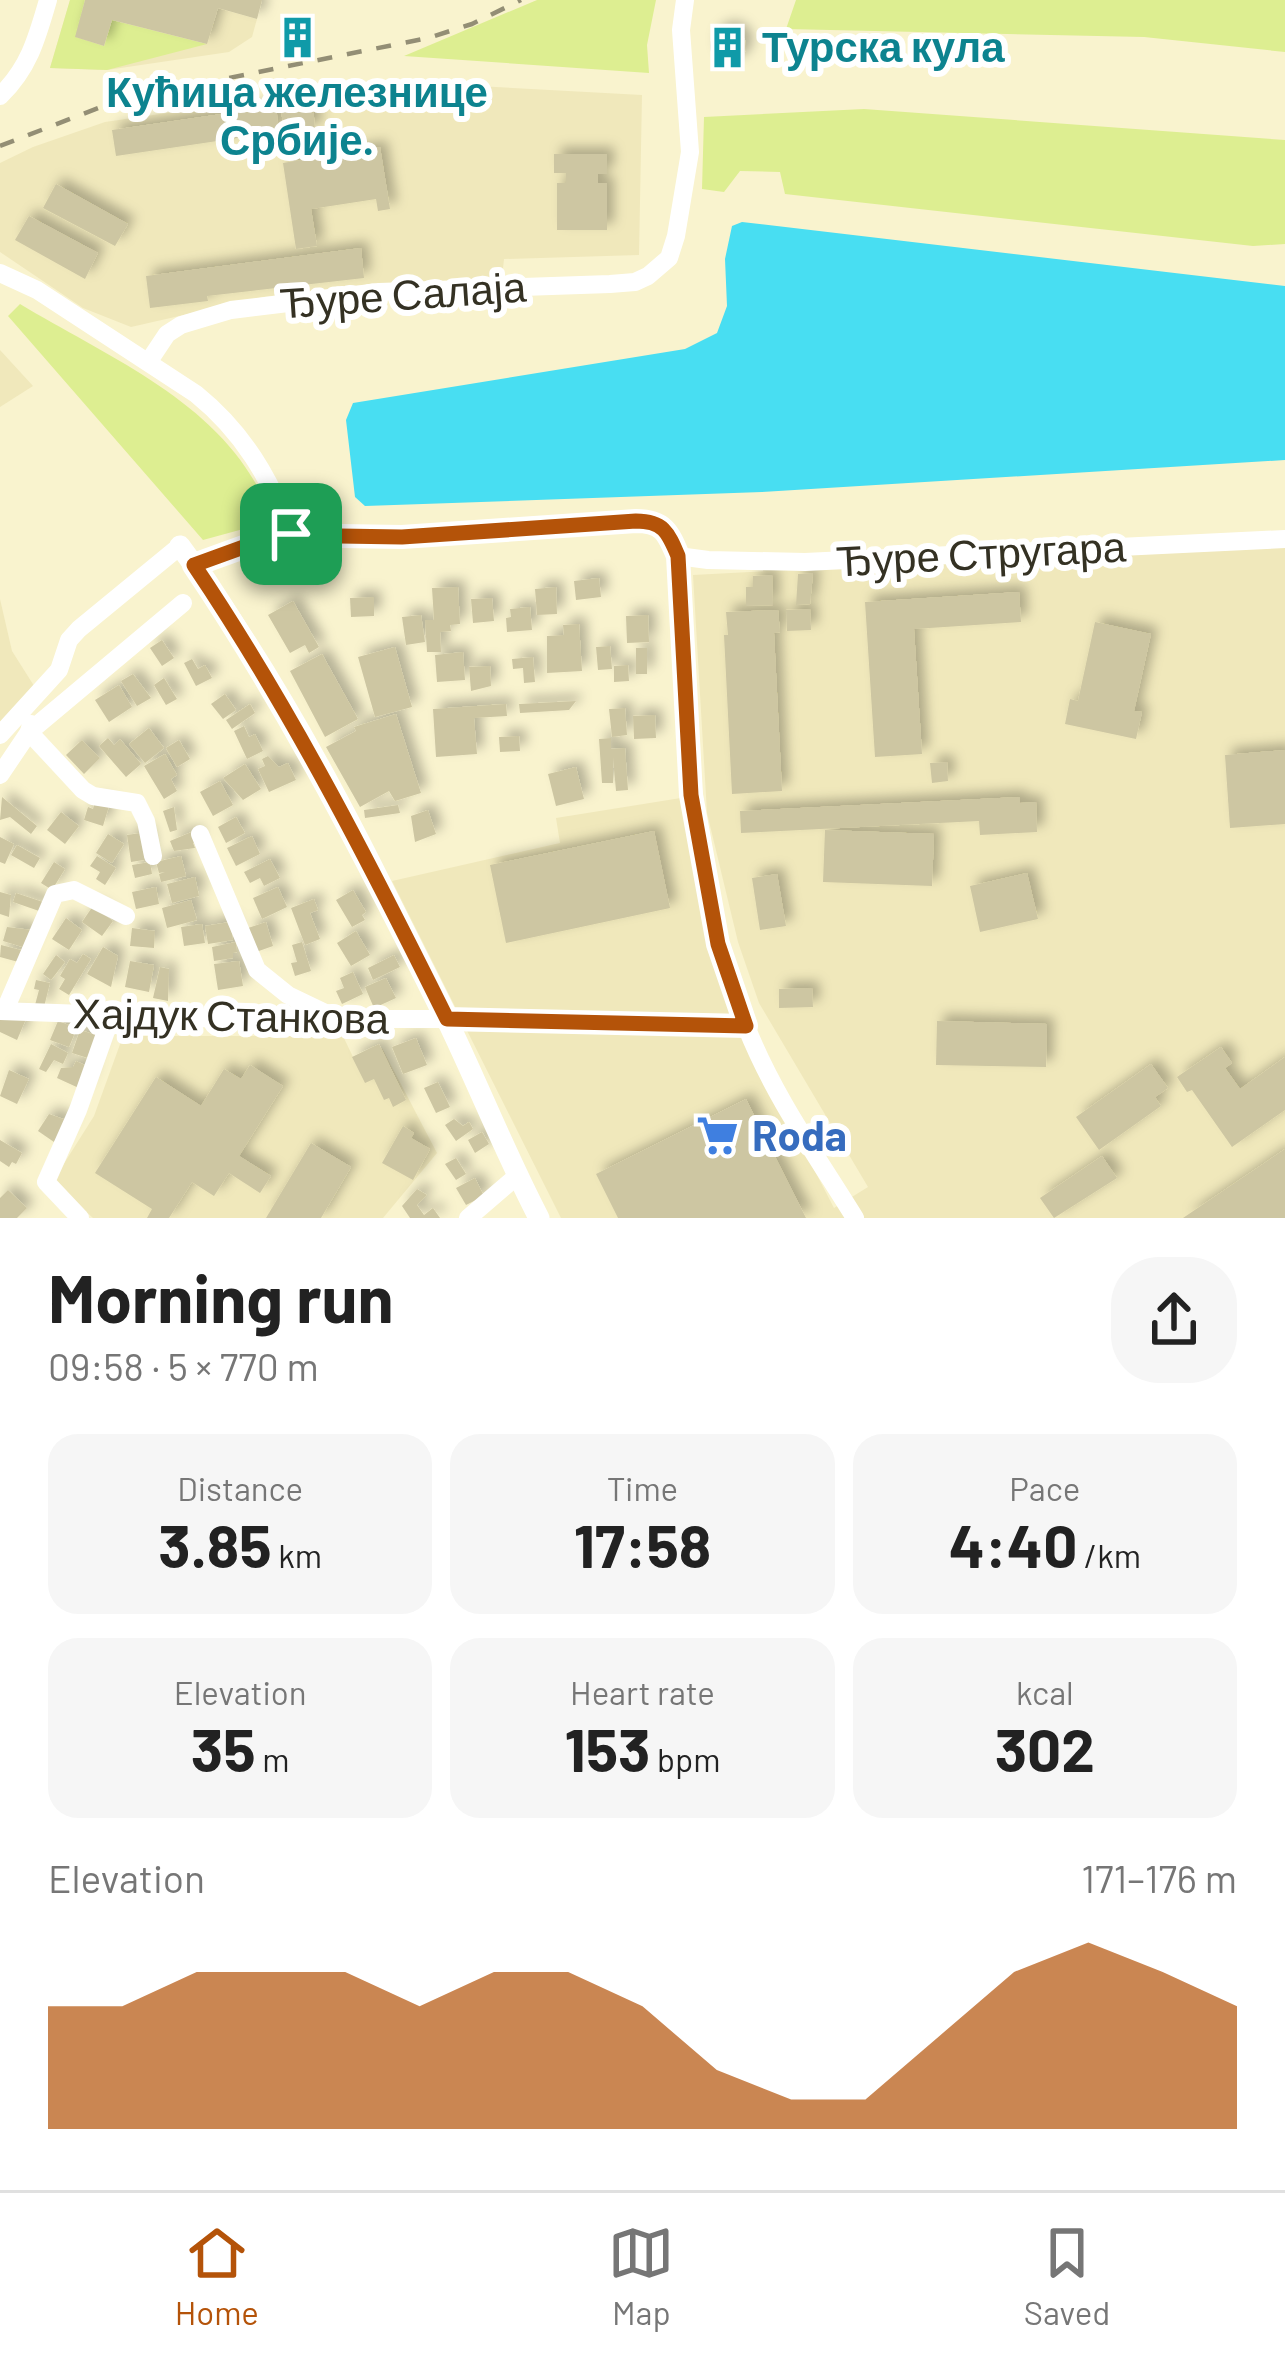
<!DOCTYPE html>
<html lang="en">
<head>
<meta charset="utf-8">
<style>
  :root { --surface:#fff; --page:#f6f6f6; --text:#222; --muted:#767676; --line:#e0e0e0; --accent:#b45309 }
  body { margin:0; font-family:Barlow,sans-serif; background:var(--page); color:var(--text); height:100vh; display:flex; flex-direction:column; font-size:45px; white-space:nowrap }
  * { box-sizing:border-box; margin:0 }
  p { font-size:39px; color:var(--muted) }
  .icon { flex:none; width:66px; height:66px; fill:none; stroke:currentColor; stroke-width:2; stroke-linecap:round; stroke-linejoin:round }
  .map { position:relative; height:1218px; overflow:hidden }
  .panel { display:flex; flex-direction:column; background:var(--surface); flex:1 }
  .panel>* { flex:none }
  .pin { position:absolute; display:grid; place-items:center; width:102px; height:102px; color:#fff; margin:-51px; border-radius:24px; box-shadow:0 6px 18px #0006 }
  .round { display:grid; place-items:center; flex:none; width:126px; height:126px; border-radius:48px; background:var(--page) }
  .summary { display:flex; align-items:center; justify-content:space-between; height:204px; padding:0 48px }
  h1 { font-size:66px; font-weight:700; line-height:90px }
  .stats { display:grid; grid-template-columns:repeat(3,1fr); gap:18px; height:204px; padding:12px 48px }
  .stats div { display:grid; align-content:center; border-radius:30px; background:var(--page); text-align:center }
  .stats b { font-size:60px; font-weight:700 }
  .stats small { font-size:33px; font-weight:400 }
  .stats p { font-size:33px }
  .chart { height:336px; padding:24px 48px }
  .chart p { display:flex; justify-content:space-between }
  .chart svg { width:100%; height:216px; margin-top:12px; fill:var(--accent); opacity:.7 }
  .tabs { display:flex; justify-content:space-around; align-items:center; height:168px; border-top:3px solid var(--line); background:var(--surface); font-size:33px; color:var(--muted) }
  .tabs a { display:grid; justify-items:center; gap:6px }
  .tabs .selected { color:var(--accent) }
  .map>svg:first-child { display:block }
</style>
</head>
<body>
<div class="map">
<svg width="1285" height="1218" viewBox="0 0 1285 1218">
  <defs>
    <filter id="shadow"><feDropShadow dx="7" dy="-7" stdDeviation="6" flood-color="#0004"/></filter>
  </defs>
  <rect width="100%" height="100%" fill="#f9f3ce"/>
  <!-- built -->
  <g fill="#f0e8bb">
    <polygon points="70,0 85,0 75,37 104,46 112,20 206,44 218,8 257,19 252,37 229,52 107,70 50,68"/>
    <polygon points="385,81 642,95 639,255 504,259 502,278 371,284 263,297 131,327 83,308 0,252 0,163 33,147 105,122"/>
    <polygon points="0,350 33,386 0,407"/>
    <polygon points="1285,543 1285,1218 561,1218 392,881 560,843 556,818 687,797 758,1061 834,1208 868,1187 759,1003 738,942 707,813 693,575"/>
    <polygon points="0,599 12,651 36,689 0,734"/>
    <polygon points="123,1036 343,1036 353,1057 382,1048 437,1153 383,1218 93,1218 53,1181 94,1116"/>
  </g>
  <!-- green -->
  <g fill="#ddee91">
    <polygon points="70,0 85,0 76,37 104,46 112,20 207,44 107,70 50,68"/>
    <polygon points="537,0 656,0 647,45 649,73 404,56"/>
    <polygon points="796,0 1285,0 1285,52 1144,37 786,29"/>
    <polygon points="864,109 1285,140 1285,244 1253,246 785,194 780,172 740,171 724,192 702,189 704,117"/>
    <path d="M20 304C111 359 223 403 267 506L258 525 203 540 8 316Z"/>
  </g>
  <!-- water -->
  <polygon fill="#48def2" points="742,222 1285,286 1285,460 762,492 365,506 355,497 346,420 353,403 685,349 717,333 727,306 725,259 732,226"/>
  <!-- building -->
  <g fill="#cdc6a2" filter="url(#shadow)">
    <polygon points="85,0 262,0 257,19 218,8 207,44 112,20 104,46 75,37"/>
    <circle cx="728" cy="46" r="18"/>
    <polygon points="313,105 315,130 284,133 281,109"/>
    <polygon points="276,106 279,132 116,156 112,130"/>
    <polygon points="380,147 390,209 378,211 376,199 311,209 317,246 296,249 283,163"/>
    <polygon points="554,154 607,154 607,174 598,174 598,183 607,183 607,230 557,230 557,183 566,183 566,173 554,173"/>
    <polygon points="56,184 128,224 115,246 43,208"/>
    <polygon points="29,216 98,253 85,279 15,240"/>
    <polygon points="361,248 364,278 207,296 208,301 150,308 146,276"/>
    <polygon points="813,573 810,604 796,605 798,574"/>
    <polygon points="772,575 773,605 746,606 746,587 753,587 753,576"/>
    <polygon points="599,578 601,597 576,600 574,581"/>
    <polygon points="458,587 460,624 450,625 451,631 440,632 441,652 427,652 425,620 434,620 432,588"/>
    <polygon points="556,587 557,614 537,615 535,589"/>
    <polygon points="1019,592 1021,622 914,629 922,754 875,757 865,602"/>
    <polygon points="374,597 374,616 351,617 350,598"/>
    <polygon points="492,598 494,621 473,623 471,599"/>
    <polygon points="293,601 319,647 309,653 305,645 290,653 268,615"/>
    <polygon points="530,607 532,630 507,632 506,618 511,617 510,609"/>
    <polygon points="810,609 811,630 787,631 786,610"/>
    <polygon points="778,610 780,632 774,633 782,791 732,794 724,635 728,635 726,612"/>
    <polygon points="421,615 425,642 406,645 402,617"/>
    <polygon points="648,615 649,642 627,643 626,616"/>
    <polygon points="1095,622 1151,634 1134,711 1142,712 1136,739 1065,724 1070,699 1078,701"/>
    <polygon points="579,624 582,671 547,673 547,636 564,635 563,625"/>
    <polygon points="162,640 174,658 162,666 150,648"/>
    <polygon points="610,646 612,669 598,670 596,647"/>
    <polygon points="395,647 412,707 375,717 358,657"/>
    <rect x="636" y="648" width="11" height="26"/>
    <polygon points="463,652 465,680 437,682 435,655"/>
    <polygon points="322,654 358,719 325,737 290,671"/>
    <polygon points="533,657 535,682 524,683 523,668 513,669 512,659"/>
    <polygon points="192,659 198,669 205,665 212,678 196,686 184,663"/>
    <polygon points="628,665 629,681 614,682 614,666"/>
    <polygon points="490,666 491,686 471,691 469,667"/>
    <polygon points="133,674 151,698 137,706 121,681"/>
    <polygon points="164,678 177,699 166,705 154,685"/>
    <polygon points="119,685 132,707 109,722 95,700"/>
    <polygon points="225,694 236,710 223,719 211,704"/>
    <polygon points="576,701 569,710 520,713 519,704"/>
    <polygon points="250,704 255,713 232,729 226,720"/>
    <polygon points="506,704 507,716 474,718 477,754 436,757 433,709"/>
    <polygon points="625,708 627,735 612,737 609,709"/>
    <polygon points="396,714 421,793 395,801 389,791 360,807 326,747 356,731 354,727"/>
    <polygon points="655,715 656,738 634,739 633,716"/>
    <polygon points="244,726 249,737 255,734 263,751 247,759 234,731"/>
    <polygon points="149,728 164,748 145,763 129,744"/>
    <polygon points="519,736 520,751 500,752 499,737"/>
    <polygon points="108,738 114,745 120,739 141,764 126,777 99,746"/>
    <polygon points="611,738 611,749 625,748 628,790 616,791 613,757 613,783 602,783 599,739"/>
    <polygon points="82,740 100,758 84,774 66,755"/>
    <polygon points="179,740 190,759 177,767 166,748"/>
    <polygon points="1285,750 1285,824 1230,828 1225,755"/>
    <polygon points="165,754 177,775 171,779 177,791 164,799 144,766"/>
    <polygon points="268,756 279,767 288,763 296,780 269,792 258,769 265,766 262,759"/>
    <polygon points="947,762 948,781 932,783 930,763"/>
    <polygon points="245,764 261,789 243,800 223,778"/>
    <polygon points="576,767 584,799 556,806 548,774"/>
    <polygon points="220,781 233,805 213,816 200,792"/>
    <polygon points="2,797 37,826 31,834 10,817 0,820"/>
    <polygon points="1020,797 1020,803 1036,802 1037,832 980,835 979,821 741,833 740,811"/>
    <polygon points="95,802 109,806 103,826 84,820 88,807 93,809"/>
    <polygon points="398,805 400,813 365,818 364,810"/>
    <polygon points="174,807 177,830 170,832 163,811"/>
    <polygon points="428,810 436,834 415,842 411,816"/>
    <polygon points="61,812 79,826 65,844 47,830"/>
    <polygon points="236,817 245,833 226,843 218,827"/>
    <polygon points="825,830 934,834 932,886 823,882"/>
    <polygon points="194,831 198,841 193,843 195,848 174,851 170,841"/>
    <polygon points="654,831 670,908 506,943 490,865"/>
    <polygon points="147,832 150,859 131,862 127,835"/>
    <polygon points="108,834 124,844 112,863 96,853"/>
    <polygon points="252,836 260,854 236,866 227,848"/>
    <polygon points="0,837 14,844 5,864 0,862"/>
    <polygon points="17,845 40,858 34,868 11,855"/>
    <polygon points="97,856 116,868 105,885 96,879 100,872 90,866"/>
    <polygon points="181,856 186,876 161,882 159,874 165,872 159,873 156,862"/>
    <polygon points="270,859 280,878 264,886 260,878 250,883 244,872"/>
    <polygon points="54,862 65,869 52,890 41,883"/>
    <polygon points="150,862 152,874 135,878 132,865"/>
    <polygon points="1027,873 1038,919 980,932 970,886"/>
    <polygon points="777,874 786,926 760,930 752,878"/>
    <polygon points="195,877 199,896 172,903 167,884"/>
    <polygon points="156,887 159,904 136,909 132,892"/>
    <polygon points="278,887 287,907 262,919 253,898"/>
    <polygon points="353,890 366,912 362,915 365,920 352,927 336,900"/>
    <polygon points="0,892 11,895 9,917 0,914"/>
    <polygon points="16,893 46,903 42,912 13,902"/>
    <polygon points="314,899 318,910 310,913 320,939 305,945 291,908"/>
    <polygon points="191,900 197,920 167,928 162,908"/>
    <polygon points="93,906 113,921 102,936 82,922"/>
    <polygon points="66,918 82,930 69,950 52,939"/>
    <polygon points="230,922 233,940 208,944 205,926"/>
    <polygon points="266,922 273,946 256,952 248,928"/>
    <polygon points="202,924 205,943 184,946 181,927"/>
    <polygon points="7,927 32,930 26,948 3,941"/>
    <polygon points="132,928 155,931 154,948 130,946"/>
    <polygon points="356,931 370,955 351,966 337,943"/>
    <polygon points="236,942 237,952 233,953 233,958 214,961 212,947"/>
    <polygon points="302,942 311,971 295,976 291,963 297,962 292,945"/>
    <polygon points="1,945 25,951 22,963 0,957"/>
    <polygon points="103,947 118,956 111,987 87,974"/>
    <polygon points="83,954 91,959 69,995 59,989 65,979 60,976 70,959 77,963"/>
    <polygon points="56,955 65,962 51,980 43,974"/>
    <polygon points="394,955 400,967 373,980 368,968"/>
    <polygon points="130,961 154,965 149,992 125,987"/>
    <polygon points="239,961 243,986 218,990 214,964"/>
    <polygon points="160,967 169,969 168,1001 153,998"/>
    <polygon points="353,972 363,994 342,1004 336,991 344,988 340,978"/>
    <polygon points="386,978 396,998 374,1008 365,987"/>
    <polygon points="36,980 50,983 44,1007 35,1005 39,990 34,989"/>
    <polygon points="812,988 813,1007 779,1008 779,989"/>
    <polygon points="0,1016 26,1019 17,1040 0,1032"/>
    <polygon points="58,1021 77,1028 69,1047 50,1040"/>
    <polygon points="937,1021 1047,1024 1046,1067 936,1065"/>
    <polygon points="80,1030 99,1036 91,1059 72,1053"/>
    <polygon points="416,1038 427,1065 403,1074 392,1047"/>
    <polygon points="51,1044 68,1053 63,1064 54,1060 46,1072 39,1069"/>
    <polygon points="379,1044 406,1100 393,1107 389,1098 384,1100 374,1079 365,1083 352,1057"/>
    <polygon points="1221,1047 1232,1063 1225,1068 1240,1089 1285,1057 1285,1110 1232,1147 1192,1090 1187,1092 1177,1077"/>
    <polygon points="76,1061 91,1068 81,1089 57,1078 61,1068 73,1067"/>
    <polygon points="1151,1064 1168,1088 1155,1097 1161,1106 1099,1150 1076,1117"/>
    <polygon points="250,1065 283,1086 239,1156 271,1176 260,1193 229,1173 214,1196 192,1182 169,1218 147,1218 152,1209 95,1173 156,1077 201,1106 224,1069 241,1079"/>
    <polygon points="9,1070 29,1079 17,1104 0,1096"/>
    <polygon points="438,1082 450,1107 436,1113 424,1088"/>
    <polygon points="746,1099 806,1218 618,1218 596,1174"/>
    <polygon points="49,1114 69,1121 54,1142 38,1131"/>
    <polygon points="454,1119 463,1126 469,1122 473,1129 456,1141 445,1125"/>
    <polygon points="403,1126 414,1133 411,1138 430,1149 413,1180 382,1163"/>
    <polygon points="482,1132 489,1144 475,1153 468,1140"/>
    <polygon points="0,1140 22,1153 16,1164 12,1162 9,1167 0,1161"/>
    <polygon points="311,1143 351,1167 321,1218 266,1218"/>
    <polygon points="1285,1149 1285,1218 1183,1218"/>
    <polygon points="1102,1156 1117,1178 1054,1218 1040,1198"/>
    <polygon points="456,1158 466,1174 456,1180 445,1164"/>
    <polygon points="475,1178 484,1196 466,1205 456,1188"/>
    <polygon points="417,1189 427,1195 417,1205 424,1215 433,1208 440,1218 410,1218 402,1206"/>
    <polygon points="8,1190 27,1208 17,1218 0,1218 0,1198"/>
  </g>
  <g fill="none" stroke-linecap="round" stroke-linejoin="round">
    <!-- minor -->
    <g stroke="#fff" stroke-width="18">
      <path d="M0 96C29 68 37 38 48 0"/>
      <path d="M0 273 37 290 196 394C243 432 270 478 291 534L260 539 194 565"/>
      <polyline points="149,361 167,334 181,325 231,310 379,292 610,284 635,282 648,276 669,258 676,236 690,152 681,30 685,0"/>
      <path d="M291 534 402 537 636 521C663 521 668 533 678 556 688 714 687 876 746 1026 773 1095 816 1155 855 1218"/>
      <polyline points="678,556 708,560 805,562 1285,539"/>
      <polyline points="31,724 29,732 83,790 93,796 137,803 146,821 153,856"/>
      <polyline points="0,735 59,670 69,640 79,629 180,546"/>
      <polyline points="0,775 29,732 183,603"/>
      <polyline points="200,834 257,970 288,995 336,1018"/>
      <polyline points="5,1010 55,894 74,890 126,916"/>
      <polyline points="0,1011 225,1019 447,1019 746,1026"/>
      <polyline points="80,1218 46,1182 78,1110 111,1017"/>
      <polyline points="468,1218 517,1176"/>
    </g>
    <!-- major -->
    <path stroke="#fff" stroke-width="21" d="M180 546C287 690 370 857 446 1018 478 1084 505 1153 539 1218"/>
    <!-- rail -->
    <polyline stroke="#938e75" stroke-width="4.5" stroke-dasharray="15 15" stroke-linecap="butt" points="0,146 119,100 428,38 472,24 521,0"/>
  </g>
  <g fill="none" stroke-linecap="round" stroke-linejoin="round">
    <defs>
      <path id="route" d="M636 521C663 521 668 532 678 556L691 795 718 944 746 1026 447 1019C370 864 291 709 194 565L277 535 402 537Z"/>
    </defs>
    <!-- route casing -->
    <use href="#route" stroke="#fff" stroke-width="24"/>
    <!-- route -->
    <use href="#route" stroke="#b45309" stroke-width="15"/>
  </g>
  <!-- icons -->
  <defs>
    <symbol id="building-bare" viewBox="-9 -9 18 18"><path d="M-4-6H4V6H1V3H-1V6H-4ZM-2.5-4.3h1.7v1.8h-1.7ZM.8-4.3h1.7v1.8H.8ZM-2.5-1h1.7V.8h-1.7ZM.8-1h1.7V.8H.8Z" fill="#0f9aa8" stroke="#fff" stroke-width="2.5" paint-order="stroke"/></symbol>
    <symbol id="supermarket-bare" viewBox="-9 -9 18 18"><path d="M-6-5.5h2.5l.6 2H6L4.5 2H-2.5L-4.4-4H-6ZM-1.5 3.2a1.3 1.3 0 1 0 .1 0ZM3 3.2a1.3 1.3 0 1 0 .1 0Z" fill="#3f7fe0" stroke="#fff" stroke-width="2.5" paint-order="stroke"/></symbol>
  </defs>
  <g fill-rule="evenodd">
    <use href="#building-bare" x="268" y="8" width="59" height="59"/>
    <use href="#building-bare" x="698" y="18" width="59" height="59"/>
    <use href="#supermarket-bare" x="688" y="1106" width="59" height="59"/>
  </g>
  <g text-anchor="middle" stroke-width="12" stroke-linejoin="round" paint-order="stroke">
    <!-- culture labels -->
    <g font-size="42" font-weight="bold" fill="#0d838f" stroke="#fff" text-anchor="start">
      <text x="762" y="62">Турска кула</text>
      <text x="297" y="107" text-anchor="middle">Кућица железнице<tspan x="297" dy="48">Србије.</tspan></text>
    </g>
    <!-- street labels -->
    <g font-size="42" fill="#343123" stroke="#fff">
      <text transform="translate(403 295) rotate(-4)" y="15">Ђуре Салаја</text>
      <text transform="translate(981 554) rotate(-3)" y="15">Ђуре Стругара</text>
      <text transform="translate(231 1016) rotate(1)" y="15">Хајдук Станкова</text>
    </g>
    <!-- shop labels -->
    <g font-size="42" font-weight="bold" fill="#366cbe" stroke="#fff" text-anchor="start">
      <text x="752" y="1151">Roda</text>
    </g>
  </g>
</svg>
<div class="pin" style="left:291px;top:534px;background:#1e9e55"><svg class="icon" aria-label="arrive" viewBox="0 0 24 24"><path d="M6 21V4h12l-3 4 3 4H6"/></svg></div>
</div>
<section class="panel">
<div class="summary"><div><h1>Morning run</h1><p>09:58 · 5 × 770 m</p></div><a class="round"><svg class="icon" aria-label="share" viewBox="0 0 24 24"><path d="M12 15V3M7 8l5-5 5 5M5 13v7h14v-7"/></svg></a></div>
<div class="stats">
<div><p>Distance</p><b>3.85<small> km</small></b></div>
<div><p>Time</p><b>17:58</b></div>
<div><p>Pace</p><b>4:40<small> /km</small></b></div>
</div>
<div class="stats">
<div><p>Elevation</p><b>35<small> m</small></b></div>
<div><p>Heart rate</p><b>153<small> bpm</small></b></div>
<div><p>kcal</p><b>302</b></div>
</div>
<div class="chart"><p><span>Elevation</span>171–176 m</p>
<svg viewBox="0 0 160 44" preserveAspectRatio="none"><path d="M0 44V19L10 19L20 12L30 12L40 12L50 19L60 12L70 12L80 19L90 32L100 38L110 38L120 25L130 12L140 6L150 12L160 19V44z"/></svg>
</div>
</section>
<nav class="tabs">
<a class="selected"><svg class="icon" aria-label="home" viewBox="0 0 24 24"><path d="M3 11l9-7 9 7M6 9v11h12V9"/></svg>Home</a>
<a><svg class="icon" aria-label="map" viewBox="0 0 24 24"><path d="M3 6l6-2 6 2 6-2v14l-6 2-6-2-6 2zM9 4v14M15 6v14"/></svg>Map</a>
<a><svg class="icon" aria-label="saved" viewBox="0 0 24 24"><path d="M7 4h10v16l-5-4-5 4z"/></svg>Saved</a>
</nav>
</body>
</html>
